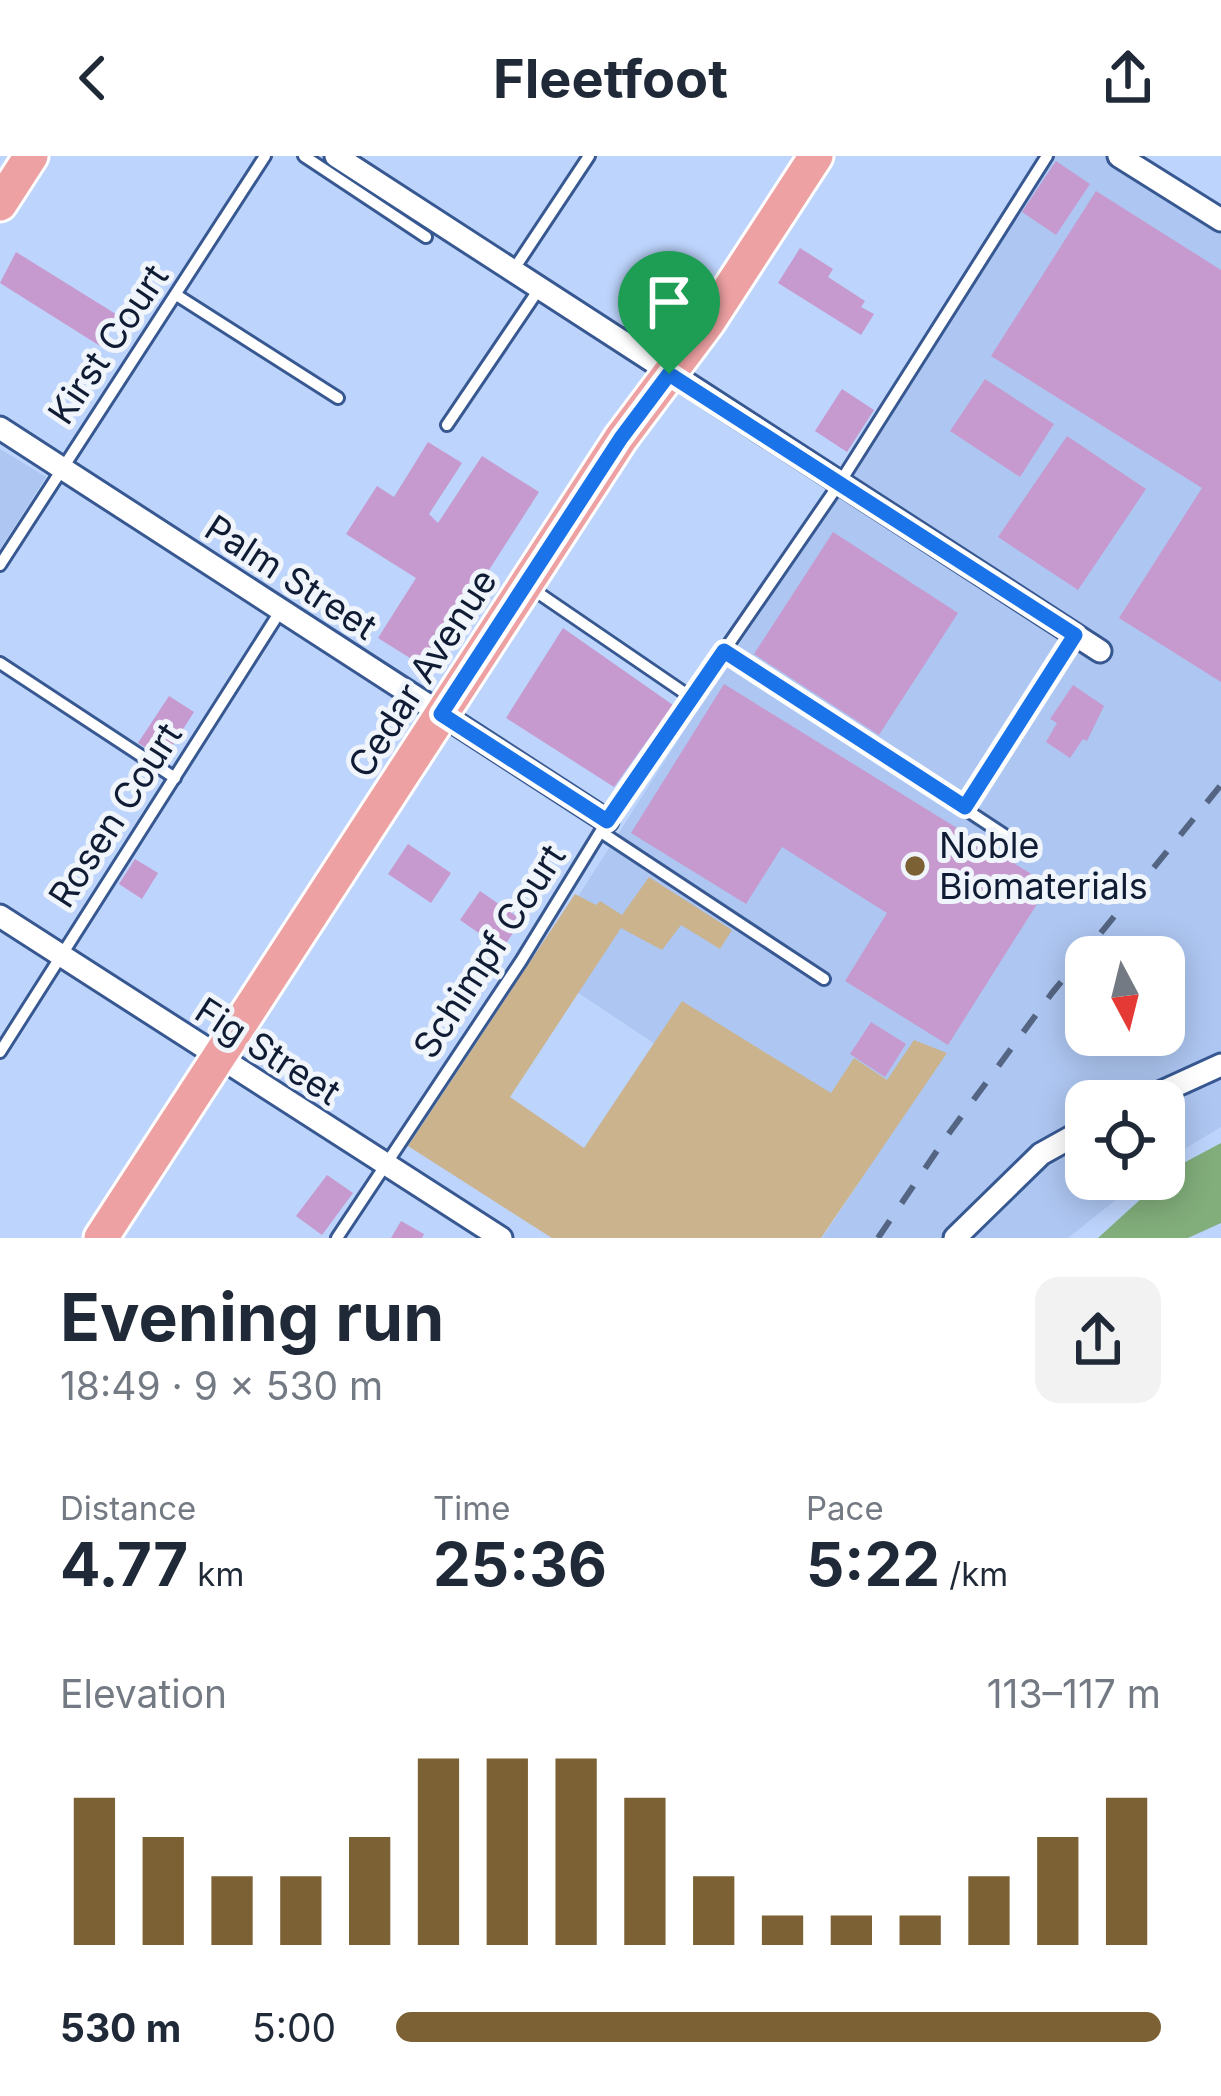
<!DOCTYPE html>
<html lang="en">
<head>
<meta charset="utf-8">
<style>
  :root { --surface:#fff; --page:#f2f2f3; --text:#1f2937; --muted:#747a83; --accent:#7b6133 }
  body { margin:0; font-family:Inter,sans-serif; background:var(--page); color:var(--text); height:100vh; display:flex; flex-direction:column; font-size:45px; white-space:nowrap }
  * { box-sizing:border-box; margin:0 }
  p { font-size:39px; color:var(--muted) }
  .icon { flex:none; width:66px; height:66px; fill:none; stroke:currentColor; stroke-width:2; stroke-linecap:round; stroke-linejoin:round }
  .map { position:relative; height:1082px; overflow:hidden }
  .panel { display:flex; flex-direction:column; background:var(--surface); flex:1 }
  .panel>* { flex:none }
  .needle { width:78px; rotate:173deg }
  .controls { position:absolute; left:1065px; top:780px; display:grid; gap:24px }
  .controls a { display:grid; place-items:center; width:120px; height:120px; border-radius:24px; background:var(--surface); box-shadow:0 6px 30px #0003; font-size:60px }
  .pin { position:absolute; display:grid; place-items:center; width:102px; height:102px; color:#fff; margin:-123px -51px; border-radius:50% 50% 50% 0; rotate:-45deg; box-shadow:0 0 12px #0007 }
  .pin .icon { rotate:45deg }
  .round { display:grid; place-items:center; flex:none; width:126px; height:126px; border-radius:24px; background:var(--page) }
  .headline { display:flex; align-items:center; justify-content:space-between; height:204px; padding:0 60px }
  h1 { font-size:66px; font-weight:700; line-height:90px }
  .figures { display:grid; grid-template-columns:repeat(3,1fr); gap:18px; height:204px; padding:12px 60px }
  .figures div { display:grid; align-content:center }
  .figures b { font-size:60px; font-weight:700 }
  .figures small { font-size:33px; font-weight:400 }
  .figures p { font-size:33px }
  .chart { height:336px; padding:24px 60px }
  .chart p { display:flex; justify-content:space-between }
  .chart svg { width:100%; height:216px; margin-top:12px; stroke:var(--accent); stroke-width:6 }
  ul { padding:0 60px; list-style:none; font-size:39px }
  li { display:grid; grid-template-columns:192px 144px 1fr; align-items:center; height:90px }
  li i { height:30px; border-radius:15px; background:var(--accent) }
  header { display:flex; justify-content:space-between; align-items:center; height:156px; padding:0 60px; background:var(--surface); font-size:54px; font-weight:700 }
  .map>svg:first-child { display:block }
</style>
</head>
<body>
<header><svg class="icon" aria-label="back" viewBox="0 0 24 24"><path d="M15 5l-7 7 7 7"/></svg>Fleetfoot<svg class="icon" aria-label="share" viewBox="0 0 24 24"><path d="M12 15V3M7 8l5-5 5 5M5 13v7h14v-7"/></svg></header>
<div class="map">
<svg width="1221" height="1082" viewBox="0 0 1221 1082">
  <rect width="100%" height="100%" fill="#bdd4fc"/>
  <!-- built -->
  <g fill="#aec7f2" fill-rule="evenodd">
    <path d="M1051 0H1117L1221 68V971L1164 1005V945H1086V1023H1142L1068 1082H822L860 1025 535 808ZM1086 801H1164V879H1086Z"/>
    <polygon points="0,293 46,321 0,393"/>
  </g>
  <!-- green -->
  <polygon fill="#cab38d" points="649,721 732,774 720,793 681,769 662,794 621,772 510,941 584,992 682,845 831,937 854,902 887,924 914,884 947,897 821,1082 552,1082 408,990 575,738 596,749 600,745 622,759"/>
  <!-- water -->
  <polygon fill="#82ae7b" points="1221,987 1221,1067 1188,1082 1098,1082 1176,1011"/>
  <!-- building -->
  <g fill="#c69ace">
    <polygon points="1056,5 1090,28 1056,79 1022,56"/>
    <polygon points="1096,35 1221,114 1221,526 1119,462 1202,332 991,200"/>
    <polygon points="800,92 833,113 828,121 865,145 861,151 874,158 861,179 778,127"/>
    <polygon points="16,96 119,160 100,190 0,127"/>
    <polygon points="985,223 1054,268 1020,321 950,275"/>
    <polygon points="842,233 874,254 847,296 815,275"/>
    <polygon points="1067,280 1146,333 1078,434 998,381"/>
    <polygon points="428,286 462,307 429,358 438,367 482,300 539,336 426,512 378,482 416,422 346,378 377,330 394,341"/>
    <polygon points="833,376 958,457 879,579 754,498"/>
    <polygon points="563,472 673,549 614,631 506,562"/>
    <polygon points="724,528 1049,729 948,889 845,825 887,757 782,691 746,748 631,677"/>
    <polygon points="1073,529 1104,550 1087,585 1083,583 1070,602 1046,586 1057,567 1050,563"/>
    <polygon points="169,540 194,556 164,603 138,587"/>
    <polygon points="408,688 451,717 431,747 388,718"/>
    <polygon points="135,703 158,717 142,743 119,728"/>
    <polygon points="480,735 522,764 502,793 460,764"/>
    <polygon points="871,866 906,888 885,921 850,898"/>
    <polygon points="327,1019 353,1037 322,1079 296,1060"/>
    <polygon points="401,1065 424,1078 422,1082 391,1082"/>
  </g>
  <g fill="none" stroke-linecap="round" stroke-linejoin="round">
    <defs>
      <g id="service">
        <polyline points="304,0 426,81"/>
        <polyline points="514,113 589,0"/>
        <polyline points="178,140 338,242"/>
        <polyline points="447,269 539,133"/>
        <polyline points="0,409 265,0"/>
        <polyline points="531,432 692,542"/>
        <polyline points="725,495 1009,682"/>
        <polyline points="0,507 175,622"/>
        <polyline points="965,651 1075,479"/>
        <polyline points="601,676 824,823"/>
        <polyline points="0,896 281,454"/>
        <polyline points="337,1082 521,805 607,665 839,328 1047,0"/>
      </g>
      <g id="minor">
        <polyline points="336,0 1100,495"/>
        <polyline points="1119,0 1221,64"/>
        <polyline points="0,272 607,665"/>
        <polyline points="0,760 501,1082"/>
        <polyline points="1142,945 1221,909"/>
        <polyline points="955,1082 1041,998 1086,973"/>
      </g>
      <g id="primary">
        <polyline points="0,48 31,0"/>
        <polyline points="101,1082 621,282 708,166 816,0"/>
      </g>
    </defs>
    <!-- service casing -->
    <use href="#service" stroke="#375891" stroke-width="16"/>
    <!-- minor casing -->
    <use href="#minor" stroke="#375891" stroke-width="27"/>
    <!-- primary casing -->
    <use href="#primary" stroke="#fff" stroke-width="39"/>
    <!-- service -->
    <use href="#service" stroke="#fff" stroke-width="10"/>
    <!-- minor -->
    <use href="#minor" stroke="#fff" stroke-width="21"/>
    <!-- primary -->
    <use href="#primary" stroke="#eea1a3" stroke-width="33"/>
    <!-- rail -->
    <polyline stroke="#546583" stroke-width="6" stroke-dasharray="21 21" stroke-linecap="butt" points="878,1082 947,980 1052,837 1221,629"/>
  </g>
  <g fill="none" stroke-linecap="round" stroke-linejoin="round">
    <defs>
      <polygon id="route" points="669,218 1075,479 965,651 724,495 607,665 441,558 621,282"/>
    </defs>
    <!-- route casing -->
    <use href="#route" stroke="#fff" stroke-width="24"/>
    <!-- route -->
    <use href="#route" stroke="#1a73e8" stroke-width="15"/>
  </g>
  <!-- markers -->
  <circle fill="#7b6133" stroke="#f0f4fb" stroke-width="4.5" cx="915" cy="710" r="12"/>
  <g text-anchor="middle" stroke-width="10" stroke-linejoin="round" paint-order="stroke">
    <!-- street labels -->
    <g font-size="36" fill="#0f1c34" stroke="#f0f4fb">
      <text transform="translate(108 188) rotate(-56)" y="13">Kirst Court</text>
      <text transform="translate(291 421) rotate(33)" y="13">Palm Street</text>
      <text transform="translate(422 517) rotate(-57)" y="13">Cedar Avenue</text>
      <text transform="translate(115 659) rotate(-57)" y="13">Rosen Court</text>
      <text transform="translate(489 795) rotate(-57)" y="13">Schimpf Court</text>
      <text transform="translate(268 895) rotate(33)" y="13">Fig Street</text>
    </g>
    <!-- poi labels -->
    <g font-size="36" fill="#0f1c34" stroke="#f0f4fb" text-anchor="start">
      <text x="939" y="702">Noble<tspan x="939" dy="41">Biomaterials</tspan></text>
    </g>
  </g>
</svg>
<div class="controls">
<a><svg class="needle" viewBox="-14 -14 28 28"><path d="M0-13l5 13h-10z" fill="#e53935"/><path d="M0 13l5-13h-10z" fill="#747a83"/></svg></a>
<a><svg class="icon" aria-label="locate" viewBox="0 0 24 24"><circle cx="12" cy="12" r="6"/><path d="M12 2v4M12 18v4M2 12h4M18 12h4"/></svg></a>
</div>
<div class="pin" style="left:669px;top:218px;background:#1e9e55"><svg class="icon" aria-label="arrive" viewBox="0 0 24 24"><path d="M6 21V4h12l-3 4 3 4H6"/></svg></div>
</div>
<section class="panel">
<div class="headline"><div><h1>Evening run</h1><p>18:49 · 9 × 530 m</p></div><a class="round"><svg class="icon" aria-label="share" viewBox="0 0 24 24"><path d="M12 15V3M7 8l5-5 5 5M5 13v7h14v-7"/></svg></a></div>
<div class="figures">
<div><p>Distance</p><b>4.77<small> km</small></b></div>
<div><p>Time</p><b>25:36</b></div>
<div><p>Pace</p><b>5:22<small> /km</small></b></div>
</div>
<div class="chart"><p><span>Elevation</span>113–117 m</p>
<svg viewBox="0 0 160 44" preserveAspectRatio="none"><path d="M5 44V14M15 44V22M25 44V30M35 44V30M45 44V22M55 44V6M65 44V6M75 44V6M85 44V14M95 44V30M105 44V38M115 44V38M125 44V38M135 44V30M145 44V22M155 44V14"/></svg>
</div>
<ul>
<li><b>530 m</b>5:00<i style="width:100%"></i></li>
</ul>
</section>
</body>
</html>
